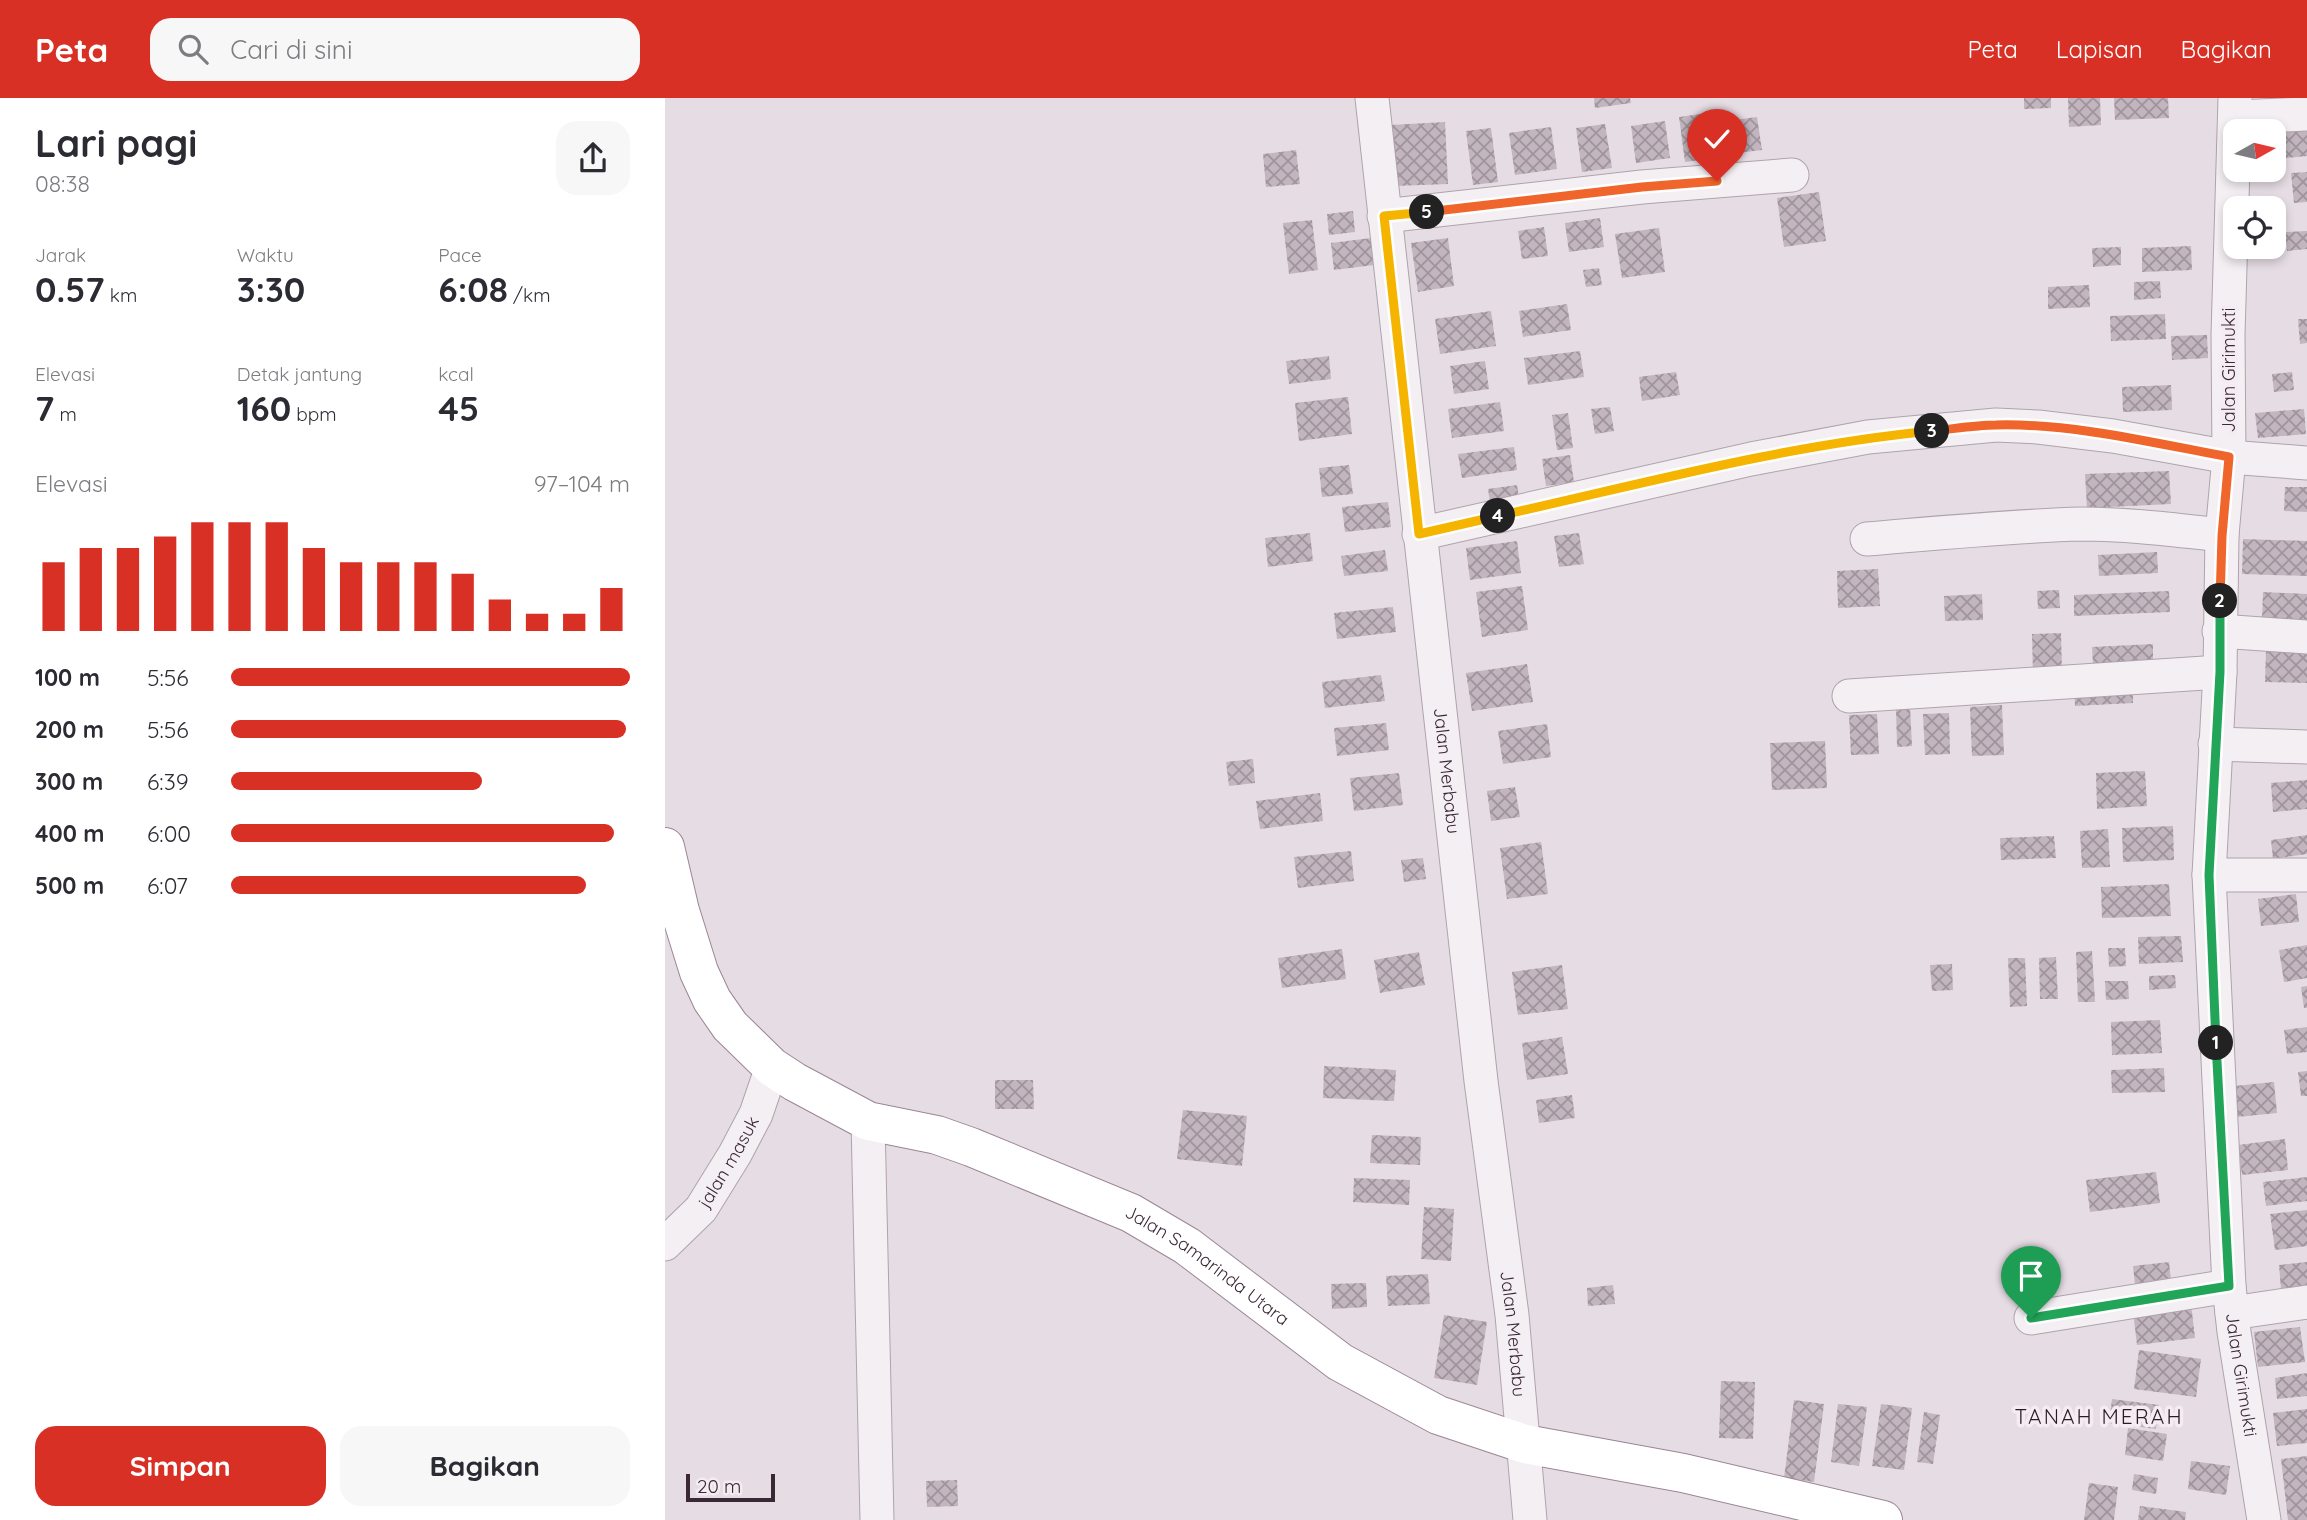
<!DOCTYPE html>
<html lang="id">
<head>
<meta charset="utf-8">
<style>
  :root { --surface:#fff; --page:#f7f7f7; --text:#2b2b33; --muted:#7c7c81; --accent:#d93025 }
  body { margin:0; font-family:Quicksand,sans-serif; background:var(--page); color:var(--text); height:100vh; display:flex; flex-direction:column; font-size:26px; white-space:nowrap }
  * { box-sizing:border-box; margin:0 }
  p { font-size:23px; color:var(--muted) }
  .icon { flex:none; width:38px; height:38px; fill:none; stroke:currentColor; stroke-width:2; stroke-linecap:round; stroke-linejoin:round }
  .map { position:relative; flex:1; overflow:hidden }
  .details { display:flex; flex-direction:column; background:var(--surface); width:665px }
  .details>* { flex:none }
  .needle { width:46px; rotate:82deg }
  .tools { position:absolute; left:1558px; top:21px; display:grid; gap:14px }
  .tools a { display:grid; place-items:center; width:63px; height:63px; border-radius:14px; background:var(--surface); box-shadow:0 4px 10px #0003; font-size:35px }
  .scale { position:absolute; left:21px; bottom:18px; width:89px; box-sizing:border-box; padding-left:7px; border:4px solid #3b2836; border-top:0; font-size:19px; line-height:24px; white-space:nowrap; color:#3b2836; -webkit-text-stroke:5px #f4ecf2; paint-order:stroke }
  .pin { position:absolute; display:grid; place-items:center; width:60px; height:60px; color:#fff; margin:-72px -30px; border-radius:50% 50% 50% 0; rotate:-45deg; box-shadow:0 0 7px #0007 }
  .pin .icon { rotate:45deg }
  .km { position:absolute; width:35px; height:35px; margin:-18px; border-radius:50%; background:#222; color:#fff; font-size:19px; line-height:35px; text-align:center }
  .round { display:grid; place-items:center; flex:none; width:74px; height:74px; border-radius:21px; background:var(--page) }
  .headline { display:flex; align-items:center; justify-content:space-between; height:119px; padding:0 35px }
  h1 { font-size:38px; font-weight:800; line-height:52px }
  .stats { display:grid; grid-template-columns:repeat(3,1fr); gap:10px; height:119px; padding:7px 35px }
  .stats div { display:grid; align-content:center }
  .stats b { font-size:35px; font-weight:800 }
  .stats small { font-size:19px; font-weight:400 }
  .stats p { font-size:19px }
  .chart { height:196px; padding:14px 35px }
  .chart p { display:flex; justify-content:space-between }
  .chart svg { width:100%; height:126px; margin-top:7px; stroke:var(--accent); stroke-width:6 }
  .button { display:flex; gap:14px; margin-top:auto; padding:14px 35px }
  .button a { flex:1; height:80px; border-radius:21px; background:var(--accent); color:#fff; font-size:28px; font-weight:800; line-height:80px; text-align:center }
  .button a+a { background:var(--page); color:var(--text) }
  ul { padding:0 35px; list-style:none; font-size:23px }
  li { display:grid; grid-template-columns:112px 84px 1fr; align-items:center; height:52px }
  li i { height:18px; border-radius:9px; background:var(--accent) }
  header { display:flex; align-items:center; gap:42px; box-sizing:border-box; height:98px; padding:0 35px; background:var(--accent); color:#fff }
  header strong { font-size:33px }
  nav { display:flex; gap:38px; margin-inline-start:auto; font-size:24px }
  .search { width:490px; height:63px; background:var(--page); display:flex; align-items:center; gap:18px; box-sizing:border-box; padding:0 24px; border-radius:21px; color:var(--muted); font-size:26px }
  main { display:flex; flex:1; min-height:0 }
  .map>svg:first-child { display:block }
</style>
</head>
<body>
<header>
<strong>Peta</strong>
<div class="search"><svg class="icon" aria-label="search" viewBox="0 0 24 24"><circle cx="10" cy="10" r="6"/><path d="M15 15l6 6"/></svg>Cari di sini</div>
<nav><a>Peta</a><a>Lapisan</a><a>Bagikan</a></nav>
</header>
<main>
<section class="details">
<div class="headline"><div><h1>Lari pagi</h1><p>08:38</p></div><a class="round"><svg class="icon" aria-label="share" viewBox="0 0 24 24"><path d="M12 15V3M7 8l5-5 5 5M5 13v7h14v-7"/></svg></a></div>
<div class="stats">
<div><p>Jarak</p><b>0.57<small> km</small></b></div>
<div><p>Waktu</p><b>3:30</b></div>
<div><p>Pace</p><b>6:08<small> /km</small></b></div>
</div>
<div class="stats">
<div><p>Elevasi</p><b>7<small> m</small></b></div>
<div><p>Detak jantung</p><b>160<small> bpm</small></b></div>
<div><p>kcal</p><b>45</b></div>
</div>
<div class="chart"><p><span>Elevasi</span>97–104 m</p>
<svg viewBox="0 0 160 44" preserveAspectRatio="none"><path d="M5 44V20M15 44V15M25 44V15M35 44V11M45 44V6M55 44V6M65 44V6M75 44V15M85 44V20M95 44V20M105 44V20M115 44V24M125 44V33M135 44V38M145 44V38M155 44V29"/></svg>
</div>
<ul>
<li><b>100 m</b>5:56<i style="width:100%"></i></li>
<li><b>200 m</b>5:56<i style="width:99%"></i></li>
<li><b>300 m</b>6:39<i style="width:63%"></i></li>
<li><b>400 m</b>6:00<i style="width:96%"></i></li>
<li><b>500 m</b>6:07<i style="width:89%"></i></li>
</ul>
<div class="button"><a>Simpan</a><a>Bagikan</a></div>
</section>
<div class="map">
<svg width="1642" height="1422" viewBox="0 0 1642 1422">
  <defs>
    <pattern id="building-cross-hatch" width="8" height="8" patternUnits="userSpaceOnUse" patternTransform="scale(1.75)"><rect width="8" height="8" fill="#c2b5bf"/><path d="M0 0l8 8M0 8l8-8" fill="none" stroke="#9f939c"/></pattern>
  </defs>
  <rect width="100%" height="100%" fill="#e6dde4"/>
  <!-- building -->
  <g fill="url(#building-cross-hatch)">
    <polygon points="929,0 965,0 966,5 930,10"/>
    <polygon points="1359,0 1386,0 1386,10 1359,11"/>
    <polygon points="1403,0 1435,0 1436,27 1404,29"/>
    <polygon points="1449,0 1503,0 1504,20 1450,22"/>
    <polygon points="1042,15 1049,60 1020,64 1014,19"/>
    <polygon points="1092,19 1097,52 1065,56 1061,23"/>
    <polygon points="1000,23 1005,60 971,65 966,28"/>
    <polygon points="780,24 783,86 730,88 726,27"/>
    <polygon points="940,26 947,70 917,74 911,30"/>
    <polygon points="1642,28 1642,58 1620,60 1617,30"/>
    <polygon points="886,29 892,71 850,77 844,35"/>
    <polygon points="826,30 833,84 808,87 801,33"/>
    <polygon points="631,52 635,86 601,89 598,56"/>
    <polygon points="1642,74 1642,104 1629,105 1626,75"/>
    <polygon points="1154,94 1161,143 1119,149 1112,100"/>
    <polygon points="688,113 690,134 664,137 662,116"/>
    <polygon points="935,120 939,149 904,154 900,125"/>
    <polygon points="647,122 653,172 624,176 618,125"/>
    <polygon points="879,129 883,158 857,161 853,133"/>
    <polygon points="994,130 1000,174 957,180 950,136"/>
    <polygon points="1642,133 1642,151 1622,153 1620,134"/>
    <polygon points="706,140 709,167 669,172 666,145"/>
    <polygon points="783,140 789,188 753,194 746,145"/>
    <polygon points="1526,148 1527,172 1477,174 1477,150"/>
    <polygon points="1456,149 1456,167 1428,169 1427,150"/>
    <polygon points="934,170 937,187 921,189 918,172"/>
    <polygon points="1495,183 1496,200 1469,202 1469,184"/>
    <polygon points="1424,187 1425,209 1383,211 1383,189"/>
    <polygon points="902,206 906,232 858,239 854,213"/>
    <polygon points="826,213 831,248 775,256 770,221"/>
    <polygon points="1500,216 1501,241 1446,243 1445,218"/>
    <polygon points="1633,221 1642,221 1642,245 1635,246"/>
    <polygon points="1542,237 1543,260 1507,262 1506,238"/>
    <polygon points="915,253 919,279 863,287 859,260"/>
    <polygon points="664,258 666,281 624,286 621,263"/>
    <polygon points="820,263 824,291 789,296 785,268"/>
    <polygon points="1011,274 1015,297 977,303 974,279"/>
    <polygon points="1627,274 1629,292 1609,294 1607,276"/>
    <polygon points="1506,287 1507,312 1458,314 1457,289"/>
    <polygon points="683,299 687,336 634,343 630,305"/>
    <polygon points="835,304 839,333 787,340 783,311"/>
    <polygon points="945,309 949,333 930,336 926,311"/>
    <polygon points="1639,311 1641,336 1593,340 1590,315"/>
    <polygon points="903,315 908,350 892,352 887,317"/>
    <polygon points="849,349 852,372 797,380 793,356"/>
    <polygon points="905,357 909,384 881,388 877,361"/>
    <polygon points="684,367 688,396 657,399 654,370"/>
    <polygon points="1504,373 1506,406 1422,410 1420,376"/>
    <polygon points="852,387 855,407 826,411 823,391"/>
    <polygon points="1620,389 1642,389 1642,414 1619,413"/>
    <polygon points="723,404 726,429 680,434 677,409"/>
    <polygon points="645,435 648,463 603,469 600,440"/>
    <polygon points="914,435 919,466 894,469 889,438"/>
    <polygon points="1578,441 1642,443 1642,478 1577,476"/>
    <polygon points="852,443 856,475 805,482 801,450"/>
    <polygon points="720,452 723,473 679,478 676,458"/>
    <polygon points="1492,454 1493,475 1434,478 1433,457"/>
    <polygon points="1213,471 1215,508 1173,510 1172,473"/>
    <polygon points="857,488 863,532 817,539 811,494"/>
    <polygon points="1394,492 1395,510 1373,511 1372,493"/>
    <polygon points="1504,493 1505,514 1409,518 1409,497"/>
    <polygon points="1598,494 1642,496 1642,523 1597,521"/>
    <polygon points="1317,496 1318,522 1280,523 1279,498"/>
    <polygon points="728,509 731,534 672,541 669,515"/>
    <polygon points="1396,535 1397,575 1368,577 1367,536"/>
    <polygon points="1488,546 1488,564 1428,567 1427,549"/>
    <polygon points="1601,552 1642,553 1642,585 1600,584"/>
    <polygon points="862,566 868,604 807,613 801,575"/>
    <polygon points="716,577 720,603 660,610 657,584"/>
    <polygon points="1468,584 1468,605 1410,608 1409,586"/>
    <polygon points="1337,607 1339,657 1307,658 1305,609"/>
    <polygon points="1245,608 1247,648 1232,649 1231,609"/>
    <polygon points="1284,615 1285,656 1260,657 1258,616"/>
    <polygon points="1212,616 1214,656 1186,657 1184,617"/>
    <polygon points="721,625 724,652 672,658 669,630"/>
    <polygon points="882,626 886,659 838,666 833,633"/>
    <polygon points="1160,643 1162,690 1107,692 1105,645"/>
    <polygon points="588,661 590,685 564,688 561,664"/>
    <polygon points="1480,673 1482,708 1432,711 1431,675"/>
    <polygon points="734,675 738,707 689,713 685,680"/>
    <polygon points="1642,682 1642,711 1608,714 1606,685"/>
    <polygon points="850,689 855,719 826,723 822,693"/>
    <polygon points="655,695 658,723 595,731 591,703"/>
    <polygon points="1508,728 1509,762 1458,764 1457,730"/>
    <polygon points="1443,731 1445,769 1417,770 1415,733"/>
    <polygon points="1642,737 1642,756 1608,761 1606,742"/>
    <polygon points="1389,738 1391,760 1336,762 1335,740"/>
    <polygon points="876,744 883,796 842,801 835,750"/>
    <polygon points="686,753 689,783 633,790 629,759"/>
    <polygon points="758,760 761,781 739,784 736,762"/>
    <polygon points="1504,786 1506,818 1437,820 1436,789"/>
    <polygon points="1631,796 1634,824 1596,828 1593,801"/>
    <polygon points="1516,838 1518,864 1474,866 1473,839"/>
    <polygon points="1642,847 1642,880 1619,884 1614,852"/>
    <polygon points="1443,850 1460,850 1461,868 1444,869"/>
    <polygon points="677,851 681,881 617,890 613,860"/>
    <polygon points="1427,853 1430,904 1413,904 1411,854"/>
    <polygon points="754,854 760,887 715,895 709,862"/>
    <polygon points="1391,859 1393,901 1375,901 1374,860"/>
    <polygon points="1343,860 1360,860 1362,908 1345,909"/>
    <polygon points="1287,866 1288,892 1267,893 1265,867"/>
    <polygon points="897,867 903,911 853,917 847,874"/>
    <polygon points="1510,877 1511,890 1484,892 1484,878"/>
    <polygon points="1440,883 1463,883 1464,901 1441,902"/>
    <polygon points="1642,888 1642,910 1639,910 1636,889"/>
    <polygon points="1495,922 1497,955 1447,957 1446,924"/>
    <polygon points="1642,929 1642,954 1622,956 1619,932"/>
    <polygon points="897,939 903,976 862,982 857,945"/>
    <polygon points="659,968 731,972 729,1003 658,1000"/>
    <polygon points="1499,970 1500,994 1447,995 1446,972"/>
    <polygon points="1642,973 1642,998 1636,998 1633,974"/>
    <polygon points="330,982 368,982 369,1011 330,1011"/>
    <polygon points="1609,984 1612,1015 1572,1019 1569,988"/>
    <polygon points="907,997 910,1020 874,1025 871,1002"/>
    <polygon points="518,1012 582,1018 577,1068 512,1061"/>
    <polygon points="707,1037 756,1039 755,1067 705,1065"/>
    <polygon points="1620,1041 1623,1072 1577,1077 1573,1047"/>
    <polygon points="1491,1074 1495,1105 1425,1114 1421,1082"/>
    <polygon points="1642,1079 1642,1103 1601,1108 1598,1084"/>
    <polygon points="689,1080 745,1082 744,1107 688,1104"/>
    <polygon points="759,1109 789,1111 786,1163 756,1161"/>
    <polygon points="1642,1112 1642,1148 1610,1152 1605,1116"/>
    <polygon points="1504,1164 1507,1191 1471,1195 1468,1168"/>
    <polygon points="1642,1164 1642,1188 1616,1191 1614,1167"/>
    <polygon points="763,1176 765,1206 723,1208 721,1178"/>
    <polygon points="701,1185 702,1209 667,1211 666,1186"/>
    <polygon points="948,1187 950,1206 923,1208 922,1190"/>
    <polygon points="1526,1206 1530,1240 1472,1247 1468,1213"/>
    <polygon points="779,1217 822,1224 812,1287 769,1280"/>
    <polygon points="1635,1229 1640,1264 1593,1269 1589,1234"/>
    <polygon points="1474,1252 1536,1261 1531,1299 1469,1291"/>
    <polygon points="1642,1275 1642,1298 1612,1301 1610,1280"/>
    <polygon points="1056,1283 1090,1284 1088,1341 1054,1340"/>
    <polygon points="1447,1301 1494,1307 1491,1331 1444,1325"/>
    <polygon points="1129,1302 1159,1306 1149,1384 1119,1380"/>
    <polygon points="1173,1306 1202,1309 1194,1368 1166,1364"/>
    <polygon points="1216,1306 1247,1310 1239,1372 1207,1368"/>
    <polygon points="1642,1311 1642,1345 1612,1348 1608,1315"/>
    <polygon points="1259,1314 1275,1317 1268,1366 1252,1364"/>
    <polygon points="1463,1330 1502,1336 1498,1363 1460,1357"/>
    <polygon points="1642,1358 1642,1422 1623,1422 1616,1361"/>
    <polygon points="1526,1363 1565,1368 1561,1397 1523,1391"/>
    <polygon points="1469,1376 1493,1380 1491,1396 1467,1392"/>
    <polygon points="292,1382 293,1408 262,1409 261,1383"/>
    <polygon points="1424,1385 1453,1389 1449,1422 1419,1422"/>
    <polygon points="1475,1408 1521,1414 1520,1422 1473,1422"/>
  </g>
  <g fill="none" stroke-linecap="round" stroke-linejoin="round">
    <defs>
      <g id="minor">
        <path id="s1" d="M707 0 816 983 847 1217 865 1422"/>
        <path id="s2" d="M1570 0 1563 237 1564 359 1557 437 1555 574 1544 777 1564 1188 1569 1234 1599 1422"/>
        <polyline points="1570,19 1642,16"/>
        <polyline points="719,118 977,89 1127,77"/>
        <polyline points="754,436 1086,361 1203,339 1331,327 1373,329 1448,338 1564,359 1642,365"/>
        <path d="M1202 441C1274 435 1345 428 1417 426 1464 426 1510 432 1557 437"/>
        <polyline points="1554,533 1642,539"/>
        <polyline points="1184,598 1555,574"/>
        <polyline points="1550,646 1642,649"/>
        <polyline points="1544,777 1642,777"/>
        <polyline points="203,1023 212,1422"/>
        <path id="s3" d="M0 1146 36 1111 70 1056 91 1016 107 969"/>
        <polyline points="1567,1215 1642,1204"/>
        <polyline points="1366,1220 1564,1188"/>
      </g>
      <g id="trunk">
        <path id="s4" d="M0 749 15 813 34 874 47 902 65 928 107 969 130 984 203 1023 272 1037 306 1049 466 1115 522 1148 675 1264 773 1317 860 1346 1018 1375 1218 1422"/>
      </g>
    </defs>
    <!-- minor casing -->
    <use href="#minor" stroke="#afa3ac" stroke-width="35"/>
    <!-- trunk casing -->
    <use href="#trunk" stroke="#9b8596" stroke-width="40"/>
    <!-- minor -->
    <use href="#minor" stroke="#f4eff3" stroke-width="33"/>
    <!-- trunk -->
    <use href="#trunk" stroke="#fff" stroke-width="38"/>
  </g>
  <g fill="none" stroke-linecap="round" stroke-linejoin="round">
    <defs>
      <polyline id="split-1" points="1366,1220 1564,1188 1551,945"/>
      <polyline id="split-2" points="1551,945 1544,777 1555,574 1555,503"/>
      <path id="split-3" d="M1267 333C1288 331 1310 327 1331 327 1407 325 1489 345 1564 359L1557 438 1555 503"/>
      <path id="split-4" d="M833 418C977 386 1120 347 1267 333"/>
      <polyline id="split-5" points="762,114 719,118 754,436 833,418"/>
      <polyline id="split-6" points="762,114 977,89 1052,83"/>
    </defs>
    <!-- split-1 casing -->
    <use href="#split-1" stroke="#fff" stroke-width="14"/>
    <!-- split-2 casing -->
    <use href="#split-2" stroke="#fff" stroke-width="14"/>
    <!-- split-3 casing -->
    <use href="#split-3" stroke="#fff" stroke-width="14"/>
    <!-- split-4 casing -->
    <use href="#split-4" stroke="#fff" stroke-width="14"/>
    <!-- split-5 casing -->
    <use href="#split-5" stroke="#fff" stroke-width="14"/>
    <!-- split-6 casing -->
    <use href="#split-6" stroke="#fff" stroke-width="14"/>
    <!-- split-1 -->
    <use href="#split-1" stroke="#22a559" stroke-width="9"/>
    <!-- split-2 -->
    <use href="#split-2" stroke="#22a559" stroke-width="9"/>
    <!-- split-3 -->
    <use href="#split-3" stroke="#f0652b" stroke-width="9"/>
    <!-- split-4 -->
    <use href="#split-4" stroke="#f5b400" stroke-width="9"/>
    <!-- split-5 -->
    <use href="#split-5" stroke="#f5b400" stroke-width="9"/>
    <!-- split-6 -->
    <use href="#split-6" stroke="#f0652b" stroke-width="9"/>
  </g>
  <g text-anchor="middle" stroke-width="7" stroke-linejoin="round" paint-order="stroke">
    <!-- street labels -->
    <g font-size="18" fill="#3b2836" stroke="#f4ecf2">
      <text transform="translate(1564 272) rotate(-90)" y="6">Jalan Girimukti</text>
      <text dy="6" stroke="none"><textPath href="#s1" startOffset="677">Jalan Merbabu</textPath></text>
      <text dy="6" stroke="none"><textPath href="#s3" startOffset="105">jalan masuk</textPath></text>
      <text dy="6" stroke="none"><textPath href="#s4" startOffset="733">Jalan Samarinda Utara</textPath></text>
      <text dy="6" stroke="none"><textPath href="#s1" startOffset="1244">Jalan Merbabu</textPath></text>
      <text dy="6" stroke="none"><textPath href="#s2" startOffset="1279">Jalan Girimukti</textPath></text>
    </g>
    <!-- quarter labels -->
    <g font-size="21" letter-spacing="2" fill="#2c1a27" stroke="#f4ecf2">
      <text x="1434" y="1326">TANAH MERAH</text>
    </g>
  </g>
</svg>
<div class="tools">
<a><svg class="needle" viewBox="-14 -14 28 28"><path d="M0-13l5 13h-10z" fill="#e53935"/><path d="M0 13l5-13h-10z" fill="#7c7c81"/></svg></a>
<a><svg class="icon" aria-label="locate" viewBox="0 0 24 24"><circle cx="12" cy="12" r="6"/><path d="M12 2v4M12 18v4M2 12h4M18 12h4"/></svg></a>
</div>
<div class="scale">20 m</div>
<div class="pin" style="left:1366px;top:1220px;background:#1e9e55"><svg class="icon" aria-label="arrive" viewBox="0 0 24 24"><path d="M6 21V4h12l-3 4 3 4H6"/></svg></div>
<div class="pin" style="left:1052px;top:83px;background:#d93025"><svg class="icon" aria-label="check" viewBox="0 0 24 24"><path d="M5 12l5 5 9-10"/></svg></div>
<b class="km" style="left:1551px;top:945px">1</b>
<b class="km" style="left:1555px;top:503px">2</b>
<b class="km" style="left:1267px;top:333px">3</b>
<b class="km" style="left:833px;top:418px">4</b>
<b class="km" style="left:762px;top:114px">5</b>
</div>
</main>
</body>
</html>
